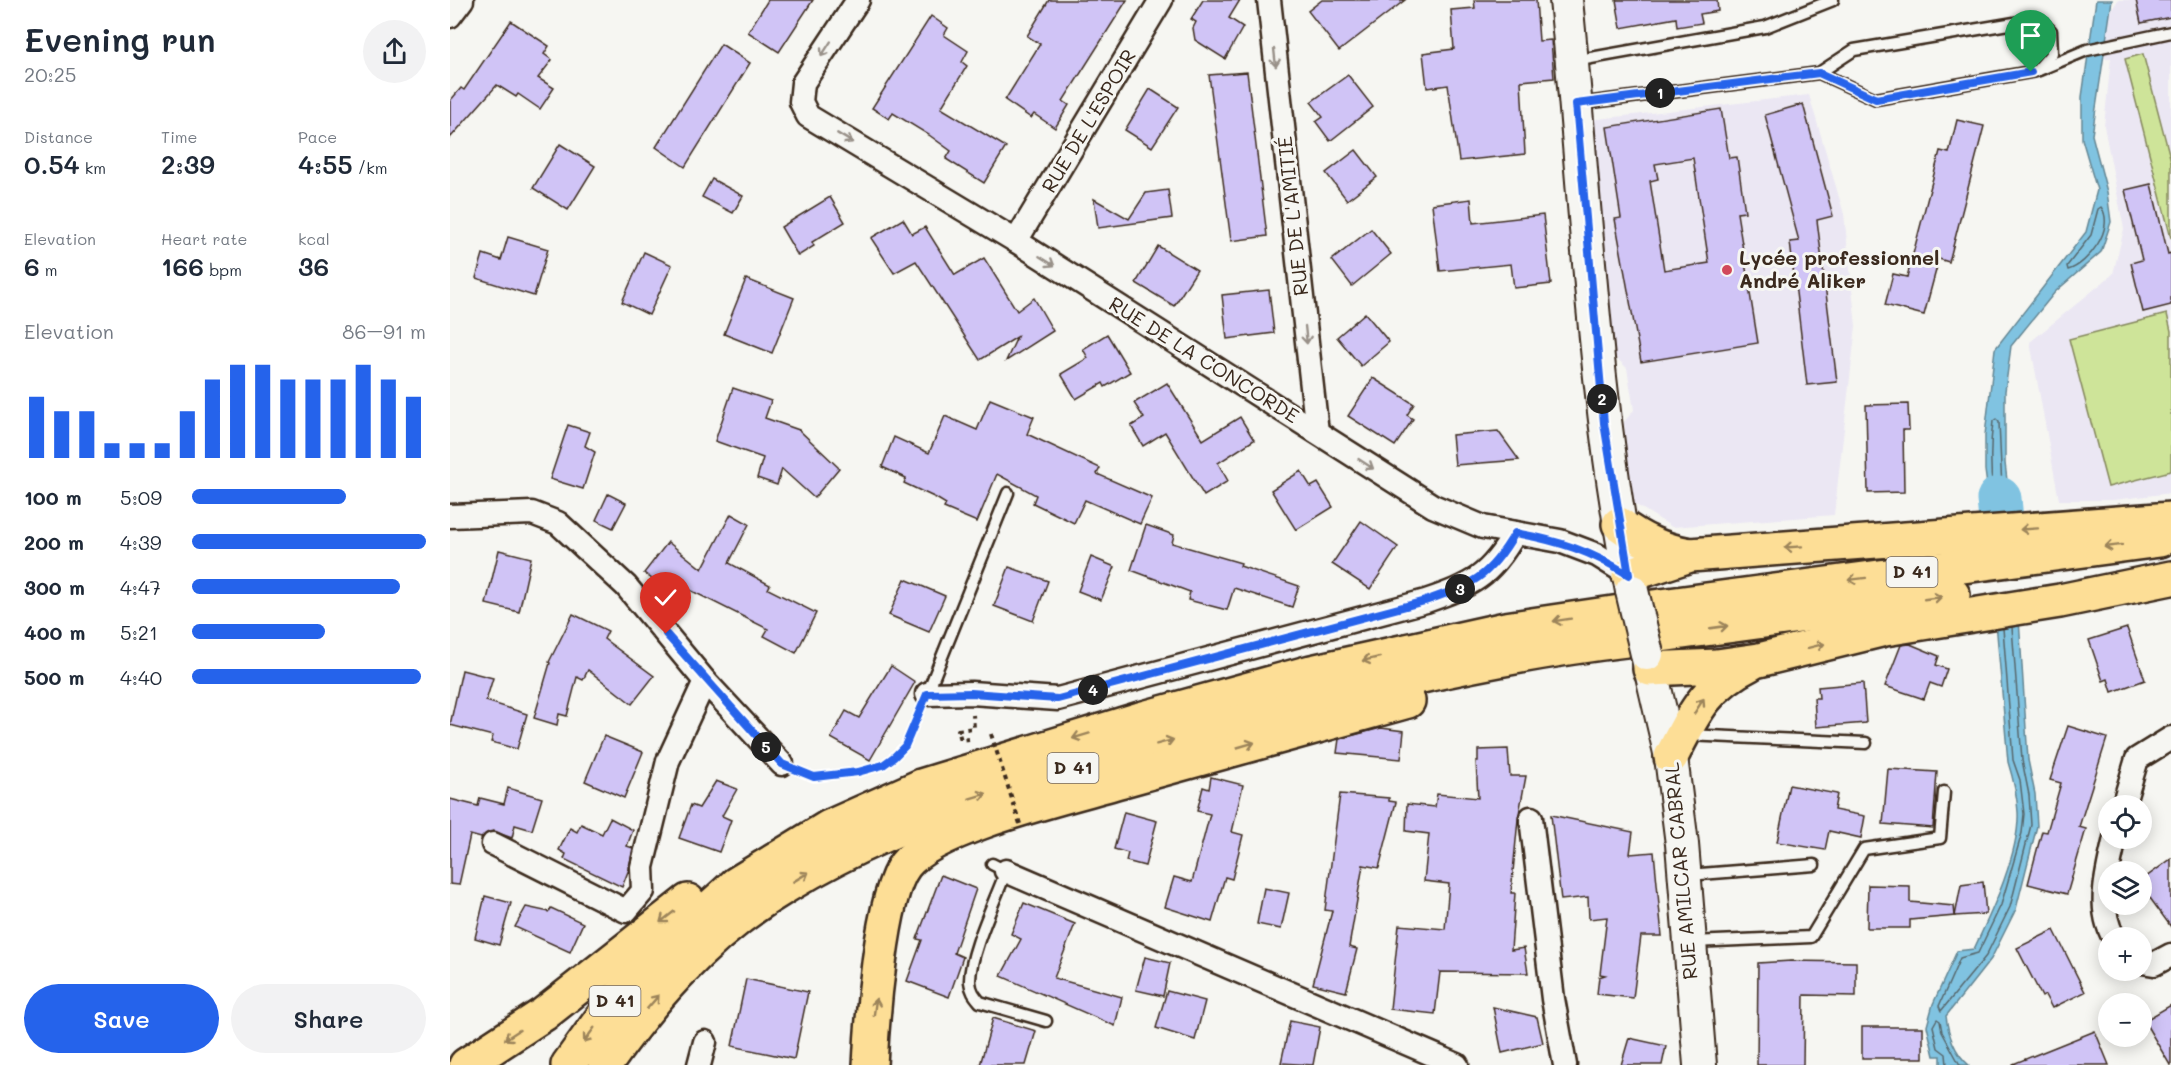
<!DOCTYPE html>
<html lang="en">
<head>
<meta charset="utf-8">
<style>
  :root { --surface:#fff; --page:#f2f2f3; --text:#1f2937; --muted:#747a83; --accent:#2563eb }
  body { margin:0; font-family:Mali,sans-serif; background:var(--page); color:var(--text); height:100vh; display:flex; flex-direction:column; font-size:22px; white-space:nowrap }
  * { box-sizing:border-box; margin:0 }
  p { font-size:20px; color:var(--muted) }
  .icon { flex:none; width:33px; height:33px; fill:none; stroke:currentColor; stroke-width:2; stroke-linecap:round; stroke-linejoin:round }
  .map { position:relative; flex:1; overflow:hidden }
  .side { display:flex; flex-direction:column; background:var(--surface); width:450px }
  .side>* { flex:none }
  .controls { position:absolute; left:1648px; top:795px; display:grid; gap:12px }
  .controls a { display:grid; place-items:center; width:54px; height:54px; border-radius:50%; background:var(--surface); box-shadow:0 3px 15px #0003; font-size:30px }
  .pin { position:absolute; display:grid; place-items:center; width:51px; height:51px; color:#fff; margin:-62px -26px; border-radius:50% 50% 50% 0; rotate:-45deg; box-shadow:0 0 6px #0007 }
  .pin .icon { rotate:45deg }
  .km { position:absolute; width:30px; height:30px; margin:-15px; border-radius:50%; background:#222; color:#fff; font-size:16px; line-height:30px; text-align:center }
  .round { display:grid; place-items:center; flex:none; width:63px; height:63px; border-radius:32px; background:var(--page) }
  .head { display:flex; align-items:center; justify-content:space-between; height:102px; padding:0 24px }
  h1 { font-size:33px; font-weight:600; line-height:45px }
  .stats { display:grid; grid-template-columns:repeat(3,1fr); gap:9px; height:102px; padding:6px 24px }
  .stats div { display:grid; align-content:center }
  .stats b { font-size:26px; font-weight:600 }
  .stats small { font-size:16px; font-weight:400 }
  .stats p { font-size:16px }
  .chart { height:168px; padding:12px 24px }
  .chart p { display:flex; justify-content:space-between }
  .chart svg { width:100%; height:108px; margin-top:6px; stroke:var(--accent); stroke-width:6 }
  .action { display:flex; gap:12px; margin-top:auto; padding:12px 24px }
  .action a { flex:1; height:69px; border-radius:36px; background:var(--accent); color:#fff; font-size:24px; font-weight:600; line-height:69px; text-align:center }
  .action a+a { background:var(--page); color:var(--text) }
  ul { padding:0 24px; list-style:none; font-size:20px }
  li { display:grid; grid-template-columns:96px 72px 1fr; align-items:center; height:45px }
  li i { height:15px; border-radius:8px; background:var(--accent) }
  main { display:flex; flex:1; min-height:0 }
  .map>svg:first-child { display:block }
</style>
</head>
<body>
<main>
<section class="side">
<div class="head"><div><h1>Evening run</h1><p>20:25</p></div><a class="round"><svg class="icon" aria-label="share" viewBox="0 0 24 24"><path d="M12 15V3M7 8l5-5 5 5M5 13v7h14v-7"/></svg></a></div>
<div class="stats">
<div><p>Distance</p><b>0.54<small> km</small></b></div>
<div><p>Time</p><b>2:39</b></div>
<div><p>Pace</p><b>4:55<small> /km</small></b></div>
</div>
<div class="stats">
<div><p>Elevation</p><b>6<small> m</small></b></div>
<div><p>Heart rate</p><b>166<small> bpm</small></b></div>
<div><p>kcal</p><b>36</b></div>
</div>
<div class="chart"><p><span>Elevation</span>86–91 m</p>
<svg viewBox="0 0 160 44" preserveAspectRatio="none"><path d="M5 44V19M15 44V25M25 44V25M35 44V38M45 44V38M55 44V38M65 44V25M75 44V12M85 44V6M95 44V6M105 44V12M115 44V12M125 44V12M135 44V6M145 44V12M155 44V19"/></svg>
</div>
<ul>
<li><b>100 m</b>5:09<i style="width:66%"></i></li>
<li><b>200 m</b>4:39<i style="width:100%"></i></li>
<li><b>300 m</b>4:47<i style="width:89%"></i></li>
<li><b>400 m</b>5:21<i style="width:57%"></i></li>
<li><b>500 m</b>4:40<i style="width:98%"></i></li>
</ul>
<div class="action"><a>Save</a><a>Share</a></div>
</section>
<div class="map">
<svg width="1721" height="1065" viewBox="0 0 1721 1065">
  <rect width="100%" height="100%" fill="#f6f6f2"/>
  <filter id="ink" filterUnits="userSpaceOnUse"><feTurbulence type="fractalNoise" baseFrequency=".0167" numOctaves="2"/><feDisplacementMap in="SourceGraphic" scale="12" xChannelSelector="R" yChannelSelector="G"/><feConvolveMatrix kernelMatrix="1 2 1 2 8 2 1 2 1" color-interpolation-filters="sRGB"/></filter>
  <g filter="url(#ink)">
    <!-- built -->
    <g fill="#ebe7f3">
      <polygon points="1668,0 1721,0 1721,493 1663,500 1609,500 1580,342 1663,274 1674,229 1654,126 1661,58 1647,59 1644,38"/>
      <polygon points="1359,95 1394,214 1406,326 1384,515 1222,527 1180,501 1174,422 1184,410 1177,368 1162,354 1139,120"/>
    </g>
    <!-- green -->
    <g fill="#cee499" stroke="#84875c" stroke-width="1.5">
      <polygon points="1693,54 1721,161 1721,238 1675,59"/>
      <polygon points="1717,314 1721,331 1721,471 1658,487 1619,339"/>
    </g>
    <!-- water -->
    <g fill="#80c3e1" stroke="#648693" stroke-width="1.5">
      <polygon points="1646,0 1662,0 1642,135 1657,192 1661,222 1651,252 1605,292 1561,346 1555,391 1555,463 1559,498 1539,501 1535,470 1535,435 1545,349 1636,232 1647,190 1632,139 1632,97"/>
      <path d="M1569 619 1578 760 1585 794 1587 826 1566 909 1541 959 1496 1016C1498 1034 1505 1054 1519 1065H1491V1056H1484L1477 1026 1483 1004 1507 951 1524 949C1541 913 1570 853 1568 812 1567 795 1563 778 1558 762L1546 622Z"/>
    </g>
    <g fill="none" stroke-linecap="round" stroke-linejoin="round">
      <!-- shore -->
      <g stroke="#57676c" stroke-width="1.5">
        <path d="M1651 207C1666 228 1638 264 1618 270L1617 266 1641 235 1648 209Z"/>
        <path d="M1546 419 1549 422 1552 490 1546 494 1543 491C1540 468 1540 445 1543 421Z"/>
        <polyline points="1553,628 1563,760 1570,780 1574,814 1572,833 1551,905 1528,953 1510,958 1489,1006 1491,1011 1536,956 1560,907 1581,825 1579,795 1572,760 1562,627"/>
        <polyline points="1497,1065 1496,1054 1488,1048 1483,1026 1487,1019 1490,1021 1492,1032 1510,1065"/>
      </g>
      <!-- river -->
      <polyline stroke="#80c3e1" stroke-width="45" points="1549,499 1551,520"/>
    </g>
    <!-- building -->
    <g fill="#d0c4f6" stroke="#3b2a1e" stroke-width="1.5" fill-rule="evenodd">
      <polygon points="318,0 363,0 329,52 298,32"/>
      <polygon points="599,0 677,0 613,101 619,105 605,128 584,114 581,118 555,100 590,44 577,36"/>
      <polygon points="753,0 790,0 779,18 793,27 775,59 745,40 743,28 746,22 741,19"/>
      <polygon points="872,0 955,0 889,51 858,11"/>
      <polygon points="1024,0 1086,0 1089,41 1101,40 1104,78 1071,81 1075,154 1009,161 998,85 977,88 973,53 1004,49 1001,10 1025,8"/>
      <polygon points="1166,0 1267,0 1268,11 1250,14 1252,23 1227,27 1226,18 1171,28"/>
      <polygon points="1686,0 1721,0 1721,17 1691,23"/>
      <polygon points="481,16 498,28 494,35 518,51 512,62 517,66 491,108 556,147 534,183 496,159 501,151 479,135 443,113 439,119 422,108"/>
      <polygon points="61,21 99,46 94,54 102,60 88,78 104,88 90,109 68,94 66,97 47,85 0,138 0,101 11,88 14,90"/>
      <polygon points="271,44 300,63 235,167 206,147"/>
      <polygon points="797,72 817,236 781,241 759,75"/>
      <polygon points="898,75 923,107 880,141 866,122 873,117 861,102"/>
      <polygon points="700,89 728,107 702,147 675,130"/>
      <polygon points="1353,104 1383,216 1367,220 1387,382 1357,385 1340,242 1349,241 1315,115"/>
      <path d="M1271 109 1279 158 1287 157 1295 212 1287 213 1308 343 1191 362 1165 219 1171 218 1157 127ZM1243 158 1259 263 1214 270 1200 181 1208 179 1205 164Z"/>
      <polygon points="1507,120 1534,126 1499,262 1489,259 1474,315 1435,305 1443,274 1457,277 1490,151 1499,153"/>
      <polygon points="110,144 145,166 118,210 83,188"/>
      <polygon points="906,150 927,177 897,200 876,173"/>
      <polygon points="262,179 293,196 283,213 252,197"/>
      <polygon points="1701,184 1718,254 1721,253 1721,305 1693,312 1681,263 1692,260 1675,190"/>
      <polygon points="718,190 722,218 648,228 644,199 679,219 696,193"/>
      <polygon points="380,197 395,222 362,242 364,246 348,256 331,227"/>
      <polygon points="1021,199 1023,223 1093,215 1101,284 1064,288 1061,264 990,271 982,204"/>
      <polygon points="453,219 462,234 475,227 505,275 534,258 567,311 584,298 603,331 556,361 567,337 530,360 466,261 444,273 421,238"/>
      <polygon points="921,229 941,254 902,286 882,260"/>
      <polygon points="58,237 98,249 84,296 26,278 33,254 51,260"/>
      <polygon points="708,246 747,270 724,306 686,283"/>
      <polygon points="194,252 222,265 199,315 172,302"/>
      <polygon points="296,279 344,298 322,353 274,334"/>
      <polygon points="819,290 824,333 777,339 772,295"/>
      <polygon points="915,313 939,342 911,366 887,337"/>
      <polygon points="657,334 680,372 655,387 653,383 626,399 611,374 638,358 633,349"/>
      <polygon points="923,378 964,404 957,415 963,419 945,446 898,416"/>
      <polygon points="717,383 753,440 790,417 804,440 768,463 778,481 754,496 715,432 693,446 681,426 694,418 684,403"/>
      <polygon points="283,388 321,401 315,418 349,430 389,468 364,498 332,469 327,485 307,478 313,458 265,441"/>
      <polygon points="540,399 584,417 577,434 650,468 647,474 702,498 690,524 635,500 624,523 583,503 586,495 547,474 527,522 494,508 496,504 486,498 454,483 456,478 432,467 444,437 479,453 495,416 527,430"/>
      <polygon points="1458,404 1459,430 1453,430 1454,492 1418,493 1416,405"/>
      <polygon points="118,425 140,432 135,446 145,452 133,489 100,479"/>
      <polygon points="1048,431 1069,460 1005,465 1002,435"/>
      <polygon points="851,471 861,487 868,483 883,507 846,530 821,490"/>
      <polygon points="158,494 176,503 163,528 146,520"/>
      <polygon points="281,514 299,524 279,563 320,585 318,589 366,613 346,653 314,636 318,629 220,580 214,588 194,573 218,542 252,569"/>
      <polygon points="911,521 948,547 920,589 882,564"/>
      <polygon points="696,525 724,535 722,543 791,563 790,566 849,586 842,607 784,588 777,610 738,600 740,592 681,570"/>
      <polygon points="49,550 81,558 69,612 36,604"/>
      <polygon points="641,557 665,567 651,600 628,591"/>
      <polygon points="559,567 598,581 583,621 544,606"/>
      <polygon points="455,579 495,596 479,632 439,615"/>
      <polygon points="123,614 158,631 154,639 204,676 182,704 138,670 133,680 127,677 117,716 109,714 107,725 84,718 100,663 99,662"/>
      <polygon points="1677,628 1695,680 1662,692 1658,679 1653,681 1639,640"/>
      <polygon points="1460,644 1489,656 1486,665 1497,669 1491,687 1480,683 1474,699 1435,686 1451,645"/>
      <polygon points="441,666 465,682 420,760 381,738 396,711 409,718"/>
      <polygon points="12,670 43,678 36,701 77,714 67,749 41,742 43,736 0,725"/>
      <polygon points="1413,683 1416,723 1366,727 1364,698 1369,698 1368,687"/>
      <polygon points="1618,726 1657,738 1629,827 1636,829 1617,894 1578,884 1592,831 1597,832 1611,783 1600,780"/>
      <polygon points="931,728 954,731 951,759 887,753 889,739"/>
      <polygon points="154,736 193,752 174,798 135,781"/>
      <polygon points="1058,749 1060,776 1076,776 1068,819 1061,893 1065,893 1061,950 1074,948 1078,973 990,972 985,1014 940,1009 949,925 995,929 999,884 974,881 979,834 956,831 957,804 985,807 987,794 1028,798 1026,761 1028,761 1028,750"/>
      <polygon points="1438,769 1487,772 1483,828 1433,824"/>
      <polygon points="761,777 793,785 782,832 793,835 782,879 775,877 762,922 715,907 724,877 742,882 760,814 747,811 753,787 759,789"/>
      <polygon points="266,781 287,789 272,816 281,820 269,852 229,838 241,805 249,808"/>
      <polygon points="1339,785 1387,794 1384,810 1415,816 1411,838 1379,831 1375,850 1327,842"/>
      <polygon points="58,788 92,798 82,830 65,825 62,838 43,831 31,838 20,835 9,885 0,884 0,799 28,806 30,798 54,804"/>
      <polygon points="890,794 939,798 939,801 946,802 929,868 913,865 899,947 907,949 896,992 863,984 882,911 875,910"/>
      <polygon points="674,812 707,821 695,866 676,861 678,853 664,849"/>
      <polygon points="1101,815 1183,832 1180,854 1204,852 1212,936 1191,936 1183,998 1147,994 1149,977 1155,975 1150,974 1157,917 1139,919 1138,897 1111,900"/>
      <polygon points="160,818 183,830 177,846 183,848 179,869 172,887 114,859 116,854 109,850 120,828 127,832 131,824 152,834"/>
      <polygon points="1721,859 1721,927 1692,887 1692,880"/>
      <polygon points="491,875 526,889 504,953 513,957 499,997 457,981 472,940 467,939"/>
      <polygon points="1533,882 1536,914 1505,916 1511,885"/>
      <polygon points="1418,885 1460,886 1460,902 1504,906 1505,916 1460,920 1460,928 1417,928"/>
      <polygon points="814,888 839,893 831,929 807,924"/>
      <polygon points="35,896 61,903 49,945 25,938"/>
      <polygon points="574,903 625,924 604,978 672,997 665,1026 551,976 571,939 561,934"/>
      <polygon points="76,907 99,912 101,908 133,923 120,952 65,927"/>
      <polygon points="1604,930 1635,992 1602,1008 1595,995 1592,997 1567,948"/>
      <polygon points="695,957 720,963 713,996 686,990"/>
      <polygon points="1341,961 1406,962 1406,996 1354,995 1353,1065 1307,1065 1308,963"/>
      <polygon points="296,979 358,992 344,1059 282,1046"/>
      <polygon points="717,991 755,1001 745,1040 706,1028"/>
      <polygon points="1721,1005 1721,1065 1720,1065 1694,1021"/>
      <polygon points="1043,1007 1087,1017 1093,1043 1052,1053"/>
      <polygon points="543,1018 586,1031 576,1065 530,1065"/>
      <polygon points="840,1021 870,1027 863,1065 831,1063"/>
      <rect x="1412" y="1027" width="61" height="31"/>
      <polygon points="1645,1031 1659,1065 1563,1065 1563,1064"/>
      <polygon points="1179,1038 1216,1046 1212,1065 1171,1065"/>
    </g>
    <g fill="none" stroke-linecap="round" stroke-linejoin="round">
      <defs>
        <g id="lane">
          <polyline points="1124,61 1315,27 1383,0"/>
          <polyline points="1589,70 1637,50 1721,32"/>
          <polyline points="1127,104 1369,73 1426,99 1586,71 1602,53 1601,31 1588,19 1404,50 1369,73"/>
          <polyline points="477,694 558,493"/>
          <polyline points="1237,735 1416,743"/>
          <path d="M542 864 556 871C546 899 519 954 520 982 521 991 524 995 530 1002L596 1021"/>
          <polyline points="1238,875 1364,865"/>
          <polyline points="1242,942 1361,937 1414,849 1490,838 1494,792"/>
        </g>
        <g id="street">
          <polyline points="408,0 353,83 351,102 358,116 566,241 983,506 1033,527 1110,541 1147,555 1179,575"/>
          <polyline points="819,0 867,432"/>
          <polyline points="0,16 12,0"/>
          <polyline points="566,241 711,0"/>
          <polyline points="0,516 82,513 108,523 176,586 255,681 332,764"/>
          <path d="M477 694 521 693 608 699 976 601C1022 585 1040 577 1065 533"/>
          <polyline points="1673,806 1687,759 1721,738"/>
          <polyline points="1081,818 1103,999 1115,1065"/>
          <polyline points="43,844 176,911 193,891 192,867 218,761 255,681"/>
          <polyline points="556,871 1007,1065"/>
          <path d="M1664 938C1646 907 1658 871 1665 838"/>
          <polyline points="1692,962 1704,964 1721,955"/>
          <polyline points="249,1065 255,1042"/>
        </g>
        <g id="secondary">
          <path d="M1116 0C1136 197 1143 396 1182 591"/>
          <polyline points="1197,654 1221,757 1232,844 1250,1065"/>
        </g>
        <g id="highway">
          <path d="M1169 524C1192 541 1212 550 1240 555"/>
          <polyline points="1179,575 1240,555 1721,519"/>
          <polyline points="1203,607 1710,540"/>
          <polyline points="1211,635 1503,595"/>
          <polyline points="1200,669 1267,666 1309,660 1435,629 1610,601 1721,578"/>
          <path d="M1221 757C1243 715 1255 686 1300 664"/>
          <polyline points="16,1065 94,1014 238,901"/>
          <polyline points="118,1065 162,1004 220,944 286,884 379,827 471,786 690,719 861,672 1055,629 1170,612"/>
          <path d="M155 1065C200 1001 250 942 317 898 449 812 601 773 752 732 891 694 1032 657 1176 640"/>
          <path d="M420 1065C422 1023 431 896 455 865 485 826 623 795 673 780 768 753 863 727 958 701"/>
        </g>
      </defs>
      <!-- lane casing -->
      <use href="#lane" stroke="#3b2a1e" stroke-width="15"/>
      <!-- street casing -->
      <use href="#street" stroke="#3b2a1e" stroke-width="27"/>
      <!-- secondary casing -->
      <use href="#secondary" stroke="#3b2a1e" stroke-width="36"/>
      <!-- highway casing -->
      <use href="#highway" stroke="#3b2a1e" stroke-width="38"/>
      <!-- path -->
      <g stroke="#3b2a1e" stroke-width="4" stroke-dasharray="4.5 4.5" stroke-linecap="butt">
        <polyline points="519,739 511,740 508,730 524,728 523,715"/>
        <path d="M353 772C379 783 434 771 453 748 460 739 464 725 468 714"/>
      </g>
      <!-- lane -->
      <use href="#lane" stroke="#f6f6f2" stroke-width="10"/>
      <!-- street -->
      <use href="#street" stroke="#f6f6f2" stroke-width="22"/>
      <!-- secondary -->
      <use href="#secondary" stroke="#f6f6f2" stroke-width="32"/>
      <!-- highway -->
      <use href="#highway" stroke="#fdde96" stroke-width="33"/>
      <defs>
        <polyline id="secondary-bridge" points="1182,591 1197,654"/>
      </defs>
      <!-- secondary-bridge casing -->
      <use href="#secondary-bridge" stroke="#3b2a1e" stroke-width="36" stroke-linecap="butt"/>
      <!-- path-bridge -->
      <polyline stroke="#3b2a1e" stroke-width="4" stroke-dasharray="4.5 4.5" stroke-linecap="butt" points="541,734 570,824"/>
      <!-- secondary-bridge -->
      <use href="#secondary-bridge" stroke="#f6f6f2" stroke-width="32"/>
    </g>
    <!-- one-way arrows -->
    <defs><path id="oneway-shaft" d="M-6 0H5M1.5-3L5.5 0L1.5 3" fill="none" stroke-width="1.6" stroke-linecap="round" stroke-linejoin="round" transform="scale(1.5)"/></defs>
    <g stroke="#989088">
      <use href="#oneway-shaft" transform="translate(376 49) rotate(123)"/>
      <use href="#oneway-shaft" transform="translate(825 58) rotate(84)"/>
      <use href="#oneway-shaft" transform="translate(395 138) rotate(31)"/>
      <use href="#oneway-shaft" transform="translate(597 261) rotate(32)"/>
      <use href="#oneway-shaft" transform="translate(856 335) rotate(84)"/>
      <use href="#oneway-shaft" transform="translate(916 464) rotate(33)"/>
    </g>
    <g stroke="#9c845a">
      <use href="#oneway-shaft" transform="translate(1579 529) rotate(176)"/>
      <use href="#oneway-shaft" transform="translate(1663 546) rotate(173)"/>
      <use href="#oneway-shaft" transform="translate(1343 547) rotate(176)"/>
      <use href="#oneway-shaft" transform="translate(1407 579) rotate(173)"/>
      <use href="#oneway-shaft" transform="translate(1483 598) rotate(-8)"/>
      <use href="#oneway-shaft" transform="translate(1112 620) rotate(171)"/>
      <use href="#oneway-shaft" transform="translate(1269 627) rotate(-8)"/>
      <use href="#oneway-shaft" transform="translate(1366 646) rotate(-14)"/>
      <use href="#oneway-shaft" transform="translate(921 659) rotate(167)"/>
      <use href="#oneway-shaft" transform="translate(1249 706) rotate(-57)"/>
      <use href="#oneway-shaft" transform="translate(631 736) rotate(163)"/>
      <use href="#oneway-shaft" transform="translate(715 742) rotate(-15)"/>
      <use href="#oneway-shaft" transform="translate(796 745) rotate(-16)"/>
      <use href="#oneway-shaft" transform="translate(528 796) rotate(-17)"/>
      <use href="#oneway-shaft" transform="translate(351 877) rotate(-31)"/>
      <use href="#oneway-shaft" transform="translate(217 917) rotate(142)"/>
      <use href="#oneway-shaft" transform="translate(203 1002) rotate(-49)"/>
      <use href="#oneway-shaft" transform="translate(425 1007) rotate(-82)"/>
      <use href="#oneway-shaft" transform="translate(62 1035) rotate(147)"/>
      <use href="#oneway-shaft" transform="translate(139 1035) rotate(126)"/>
    </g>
  </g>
  <g fill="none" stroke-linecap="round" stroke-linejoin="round" filter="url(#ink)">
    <defs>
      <path id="route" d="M216 634 332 764 364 777 408 772 433 765 444 757 455 746 477 694 521 693 608 699 975 601C1023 584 1039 578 1065 533 1110 541 1140 551 1179 575L1154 423 1126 104 1369 73 1426 99 1581 72"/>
    </defs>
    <!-- route casing -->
    <use href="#route" stroke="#fff" stroke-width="12"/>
    <!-- route -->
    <use href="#route" stroke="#2563eb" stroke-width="8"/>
  </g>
  <!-- markers -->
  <circle fill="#d1495b" stroke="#f6f6f2" stroke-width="2" cx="1277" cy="270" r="6"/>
  <g text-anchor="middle" stroke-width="6" stroke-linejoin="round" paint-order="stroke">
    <!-- shield labels -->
    <g fill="#f6f6f2" stroke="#73675e" stroke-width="1.5">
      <rect x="1436.5" y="557" width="51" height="30" rx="4.5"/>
      <rect x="597.5" y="753" width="51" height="30" rx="4.5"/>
      <rect x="139.5" y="986" width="51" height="30" rx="4.5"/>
    </g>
    <g font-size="18" font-weight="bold" fill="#3b2a1e">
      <text x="1462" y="578">D 41</text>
      <text x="623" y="774">D 41</text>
      <text x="165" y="1007">D 41</text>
    </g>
    <!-- street labels -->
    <g font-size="20" fill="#3b2a1e" stroke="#f6f6f2">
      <text transform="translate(639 121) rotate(-59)" y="7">RUE DE L'ESPOIR</text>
      <text transform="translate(843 216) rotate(-96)" y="7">RUE DE L'AMITIÉ</text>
      <text transform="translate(754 360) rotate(32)" y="7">RUE DE LA CONCORDE</text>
      <text transform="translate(1231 871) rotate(-95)" y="7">RUE AMILCAR CABRAL</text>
    </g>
    <!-- poi labels -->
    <g font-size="20" font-weight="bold" fill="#3b2a1e" stroke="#f6f6f2" text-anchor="start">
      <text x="1289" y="265">Lycée professionnel<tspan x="1289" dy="23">André Aliker</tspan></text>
    </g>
  </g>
</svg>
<div class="controls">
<a><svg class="icon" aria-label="locate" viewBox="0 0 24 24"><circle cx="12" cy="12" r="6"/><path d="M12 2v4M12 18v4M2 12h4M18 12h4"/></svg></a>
<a><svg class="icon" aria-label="layers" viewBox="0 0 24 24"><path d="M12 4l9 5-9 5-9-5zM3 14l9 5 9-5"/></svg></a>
<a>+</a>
<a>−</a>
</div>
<div class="pin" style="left:1581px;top:72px;background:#1e9e55"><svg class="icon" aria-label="arrive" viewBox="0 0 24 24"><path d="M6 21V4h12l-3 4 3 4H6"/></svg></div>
<div class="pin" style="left:216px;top:634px;background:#d93025"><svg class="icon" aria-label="check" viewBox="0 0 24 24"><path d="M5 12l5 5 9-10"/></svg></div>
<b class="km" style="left:1210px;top:93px">1</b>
<b class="km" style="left:1152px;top:399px">2</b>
<b class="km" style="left:1010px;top:589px">3</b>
<b class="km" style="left:643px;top:690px">4</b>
<b class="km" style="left:316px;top:747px">5</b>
</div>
</main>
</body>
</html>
